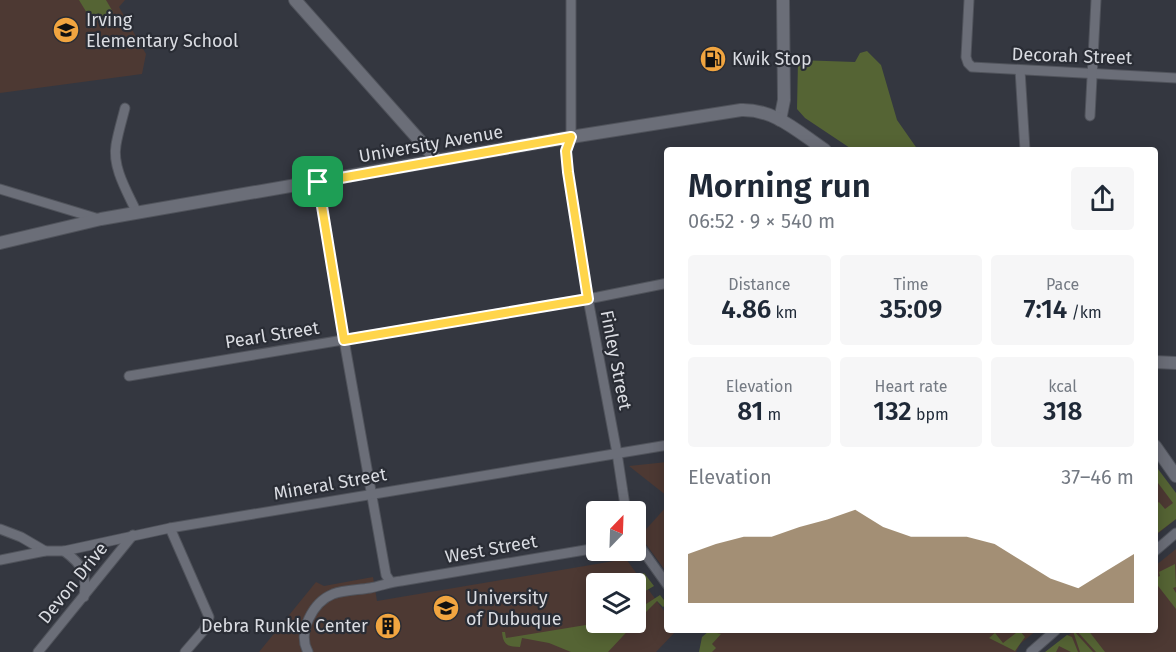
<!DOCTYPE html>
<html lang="en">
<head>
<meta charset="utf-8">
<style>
  :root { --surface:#fff; --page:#f6f6f7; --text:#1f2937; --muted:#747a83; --accent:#7d613b }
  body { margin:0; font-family:"Fira Sans",sans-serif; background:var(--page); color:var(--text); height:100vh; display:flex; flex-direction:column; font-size:22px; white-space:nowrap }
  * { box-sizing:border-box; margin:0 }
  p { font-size:20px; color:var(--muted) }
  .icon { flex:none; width:33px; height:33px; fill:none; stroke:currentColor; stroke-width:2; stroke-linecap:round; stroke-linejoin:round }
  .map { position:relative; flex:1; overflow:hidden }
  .sheet { position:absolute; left:664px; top:147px; width:494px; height:486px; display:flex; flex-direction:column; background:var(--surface); border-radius:6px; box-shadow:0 3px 15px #0003 }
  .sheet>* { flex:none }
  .needle { width:39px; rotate:23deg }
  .buttons { position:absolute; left:586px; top:501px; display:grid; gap:12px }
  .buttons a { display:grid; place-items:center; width:60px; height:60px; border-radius:6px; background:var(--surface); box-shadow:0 3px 15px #0003; font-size:30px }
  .pin { position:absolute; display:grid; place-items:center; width:51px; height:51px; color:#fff; margin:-26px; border-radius:12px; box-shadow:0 3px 9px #0006 }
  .round { display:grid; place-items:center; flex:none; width:63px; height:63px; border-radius:6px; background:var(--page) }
  .summary { display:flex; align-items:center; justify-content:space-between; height:102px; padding:0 24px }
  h1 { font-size:33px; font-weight:600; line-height:45px }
  .figures { display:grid; grid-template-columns:repeat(3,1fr); gap:9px; height:102px; padding:6px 24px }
  .figures div { display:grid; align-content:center; border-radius:6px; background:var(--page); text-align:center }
  .figures b { font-size:26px; font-weight:600 }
  .figures small { font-size:16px; font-weight:400 }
  .figures p { font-size:16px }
  .chart { height:168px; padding:12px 24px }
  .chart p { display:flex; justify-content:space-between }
  .chart svg { width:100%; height:108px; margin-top:6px; fill:var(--accent); opacity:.7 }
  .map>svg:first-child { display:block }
</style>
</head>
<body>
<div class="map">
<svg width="1176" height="652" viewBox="0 0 1176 652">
  <rect width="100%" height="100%" fill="#343740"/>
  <!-- education -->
  <g fill="#4d3933" fill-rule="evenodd">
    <polygon points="0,0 125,0 119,7 146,54 142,74 0,93"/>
    <polygon points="667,462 667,496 629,466"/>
    <polygon points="1155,471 1176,500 1176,519 1155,536"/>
    <polygon points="667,506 668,507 667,573 640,536"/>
    <polygon points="1176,549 1176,652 1047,652 1075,630 1155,630 1155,566"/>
    <path d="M626 559 667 615 668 630H677L656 652H259L316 582 324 586 373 577 377 601ZM597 584H636V622H597Z"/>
    <polygon points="719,630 1037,630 1020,644 1016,652 699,652"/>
  </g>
  <!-- green -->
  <g fill="#556434">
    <polygon points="79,0 106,0 113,12 93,23"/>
    <polygon points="867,51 881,65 897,120 918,150 853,150 805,118 797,109 798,60 855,62 860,53"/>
    <polygon points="1155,465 1176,493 1176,519 1155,535 1155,505 1159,502 1165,509 1173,503 1155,479"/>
    <polygon points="1175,564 1176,587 1173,588 1176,593 1176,609 1155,582 1155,578 1160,576 1159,572"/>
    <polygon points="644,573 654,586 642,593 638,578"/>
    <polygon points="660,595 667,604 663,607 657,601 636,622 636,608 643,606"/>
    <path d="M636 622 608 652H571L549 643 522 638 520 647C508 647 503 645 502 632H505L506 638 598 623Z"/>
    <polygon points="1014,630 1019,630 1025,637 1015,651 989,638 995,633 1003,643 1016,633"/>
    <polygon points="1076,630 1088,630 1105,652 1096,652"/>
    <polygon points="709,631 721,634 712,644 716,648 712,652 699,652 702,637"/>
    <polygon points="1073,631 1074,631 1093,652 1080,652"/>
    <polygon points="1067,635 1072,637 1078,652 1071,652 1059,646 1056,652 1045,652"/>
  </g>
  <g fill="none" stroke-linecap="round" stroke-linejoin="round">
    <defs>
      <g id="minor">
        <polyline points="571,0 571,137 566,151 568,172 588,299 617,453 626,512"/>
        <polyline points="969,0 966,57 968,63 972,67 1176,78"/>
        <polyline points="1020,70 1025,150"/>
        <path d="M125 108C122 120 118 133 116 145 112 168 128 193 137 213"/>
        <polyline points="1090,116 1096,0"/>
        <polyline points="318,182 344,340 386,575 390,581"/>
        <polyline points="0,189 99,219"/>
        <polyline points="129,376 598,297 668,283"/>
        <polyline points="170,528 209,617 204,630 185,652"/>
        <polyline points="0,529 21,537 45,551"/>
        <polyline points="636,541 668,586"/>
        <path d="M64 551C83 565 87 573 84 597"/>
        <polyline points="1155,551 1176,533"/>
        <polyline points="0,560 45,551 64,551 170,528 668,445"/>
        <polyline points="38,652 133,535"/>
        <path d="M308 652C297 632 313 602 333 594 344 590 358 590 370 588 381 586 390 582 401 581L597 548"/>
        <polyline points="1031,652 1056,630"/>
      </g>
      <g id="secondary">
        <polyline points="295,0 437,160"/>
        <polyline points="780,120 784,100 783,0"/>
        <path d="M0 243 101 219 571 137 741 110C775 109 798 132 825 150"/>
        <polyline points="1155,362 1176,363"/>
        <polyline points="1155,446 1176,476"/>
      </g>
    </defs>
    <!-- minor casing -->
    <use href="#minor" stroke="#50535b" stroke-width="11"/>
    <!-- secondary casing -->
    <use href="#secondary" stroke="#50535b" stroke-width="14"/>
    <!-- minor -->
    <use href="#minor" stroke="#6b6e78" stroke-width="9"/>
    <!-- secondary -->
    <use href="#secondary" stroke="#6b6e78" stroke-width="12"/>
  </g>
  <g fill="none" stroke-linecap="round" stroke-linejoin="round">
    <defs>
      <polygon id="route" points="571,137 566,151 568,172 588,299 344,340 318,182"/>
    </defs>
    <!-- route casing -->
    <use href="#route" stroke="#fff" stroke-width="12"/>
    <!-- route -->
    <use href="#route" stroke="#ffd54a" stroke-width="8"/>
  </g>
  <!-- icons -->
  <defs>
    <symbol id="school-disc" viewBox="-11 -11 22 22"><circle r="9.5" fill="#f1a540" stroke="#2a2d35"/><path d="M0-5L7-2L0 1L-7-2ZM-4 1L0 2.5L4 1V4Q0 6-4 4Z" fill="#111"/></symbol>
    <symbol id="fuel-disc" viewBox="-11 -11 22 22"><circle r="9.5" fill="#f1a540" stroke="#2a2d35"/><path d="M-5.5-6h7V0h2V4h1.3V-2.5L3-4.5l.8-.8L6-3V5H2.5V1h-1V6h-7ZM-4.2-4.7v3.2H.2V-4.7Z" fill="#111"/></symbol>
    <symbol id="university-disc" viewBox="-11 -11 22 22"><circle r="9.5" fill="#f1a540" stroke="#2a2d35"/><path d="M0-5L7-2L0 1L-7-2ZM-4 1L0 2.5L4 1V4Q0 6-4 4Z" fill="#111"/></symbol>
    <symbol id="building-disc" viewBox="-11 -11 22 22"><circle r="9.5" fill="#f1a540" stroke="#2a2d35"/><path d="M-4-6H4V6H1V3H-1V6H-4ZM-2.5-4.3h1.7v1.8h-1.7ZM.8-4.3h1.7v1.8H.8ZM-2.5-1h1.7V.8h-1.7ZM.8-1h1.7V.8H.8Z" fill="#111"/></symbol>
  </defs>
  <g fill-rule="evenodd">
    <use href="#school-disc" x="51" y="15" width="30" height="30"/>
    <use href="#fuel-disc" x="698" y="44" width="30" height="30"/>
    <use href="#university-disc" x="431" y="593" width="30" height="30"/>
    <use href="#building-disc" x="373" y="611" width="30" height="30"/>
  </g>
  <g text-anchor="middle" stroke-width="4.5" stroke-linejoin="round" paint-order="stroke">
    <!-- poi labels -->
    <g font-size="18" fill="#dadce2" stroke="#2a2d35" text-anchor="start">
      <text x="86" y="26">Irving<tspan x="86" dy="21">Elementary School</tspan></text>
      <text x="732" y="65">Kwik Stop</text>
      <text x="466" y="604">University<tspan x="466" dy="21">of Dubuque</tspan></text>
      <text x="368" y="632" text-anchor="end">Debra Runkle Center</text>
    </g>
    <!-- street labels -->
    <g font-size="18" fill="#dadce2" stroke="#2a2d35">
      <text transform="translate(1072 56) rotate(2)" y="6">Decorah Street</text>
      <text transform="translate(431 144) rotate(-10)" y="6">University Avenue</text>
      <text transform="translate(272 335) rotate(-9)" y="6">Pearl Street</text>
      <text transform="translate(616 360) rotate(79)" y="6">Finley Street</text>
      <text transform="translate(330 484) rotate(-10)" y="6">Mineral Street</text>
      <text transform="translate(491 549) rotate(-10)" y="6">West Street</text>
      <text transform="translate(73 583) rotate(-51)" y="6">Devon Drive</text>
    </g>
  </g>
</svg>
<div class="buttons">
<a><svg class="needle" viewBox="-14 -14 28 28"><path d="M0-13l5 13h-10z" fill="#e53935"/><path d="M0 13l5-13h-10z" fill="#747a83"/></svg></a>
<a><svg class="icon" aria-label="layers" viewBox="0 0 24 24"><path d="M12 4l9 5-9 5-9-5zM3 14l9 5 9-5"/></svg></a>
</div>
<div class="pin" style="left:318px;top:182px;background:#1e9e55"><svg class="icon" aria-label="arrive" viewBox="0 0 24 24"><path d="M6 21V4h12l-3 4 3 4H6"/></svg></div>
<section class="sheet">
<div class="summary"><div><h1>Morning run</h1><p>06:52 · 9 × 540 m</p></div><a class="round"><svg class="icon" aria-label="share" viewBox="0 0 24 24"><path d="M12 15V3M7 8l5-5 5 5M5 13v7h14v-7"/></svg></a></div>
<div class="figures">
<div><p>Distance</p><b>4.86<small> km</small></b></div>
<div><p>Time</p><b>35:09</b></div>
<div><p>Pace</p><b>7:14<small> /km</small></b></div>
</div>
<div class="figures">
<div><p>Elevation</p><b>81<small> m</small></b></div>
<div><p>Heart rate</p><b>132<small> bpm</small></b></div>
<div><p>kcal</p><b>318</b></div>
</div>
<div class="chart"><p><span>Elevation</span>37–46 m</p>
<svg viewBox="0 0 160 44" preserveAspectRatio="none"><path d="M0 44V24L10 20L20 17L30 17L40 13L50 10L60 6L70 13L80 17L90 17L100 17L110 20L120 27L130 34L140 38L150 31L160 24V44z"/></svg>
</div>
</section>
</div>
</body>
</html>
